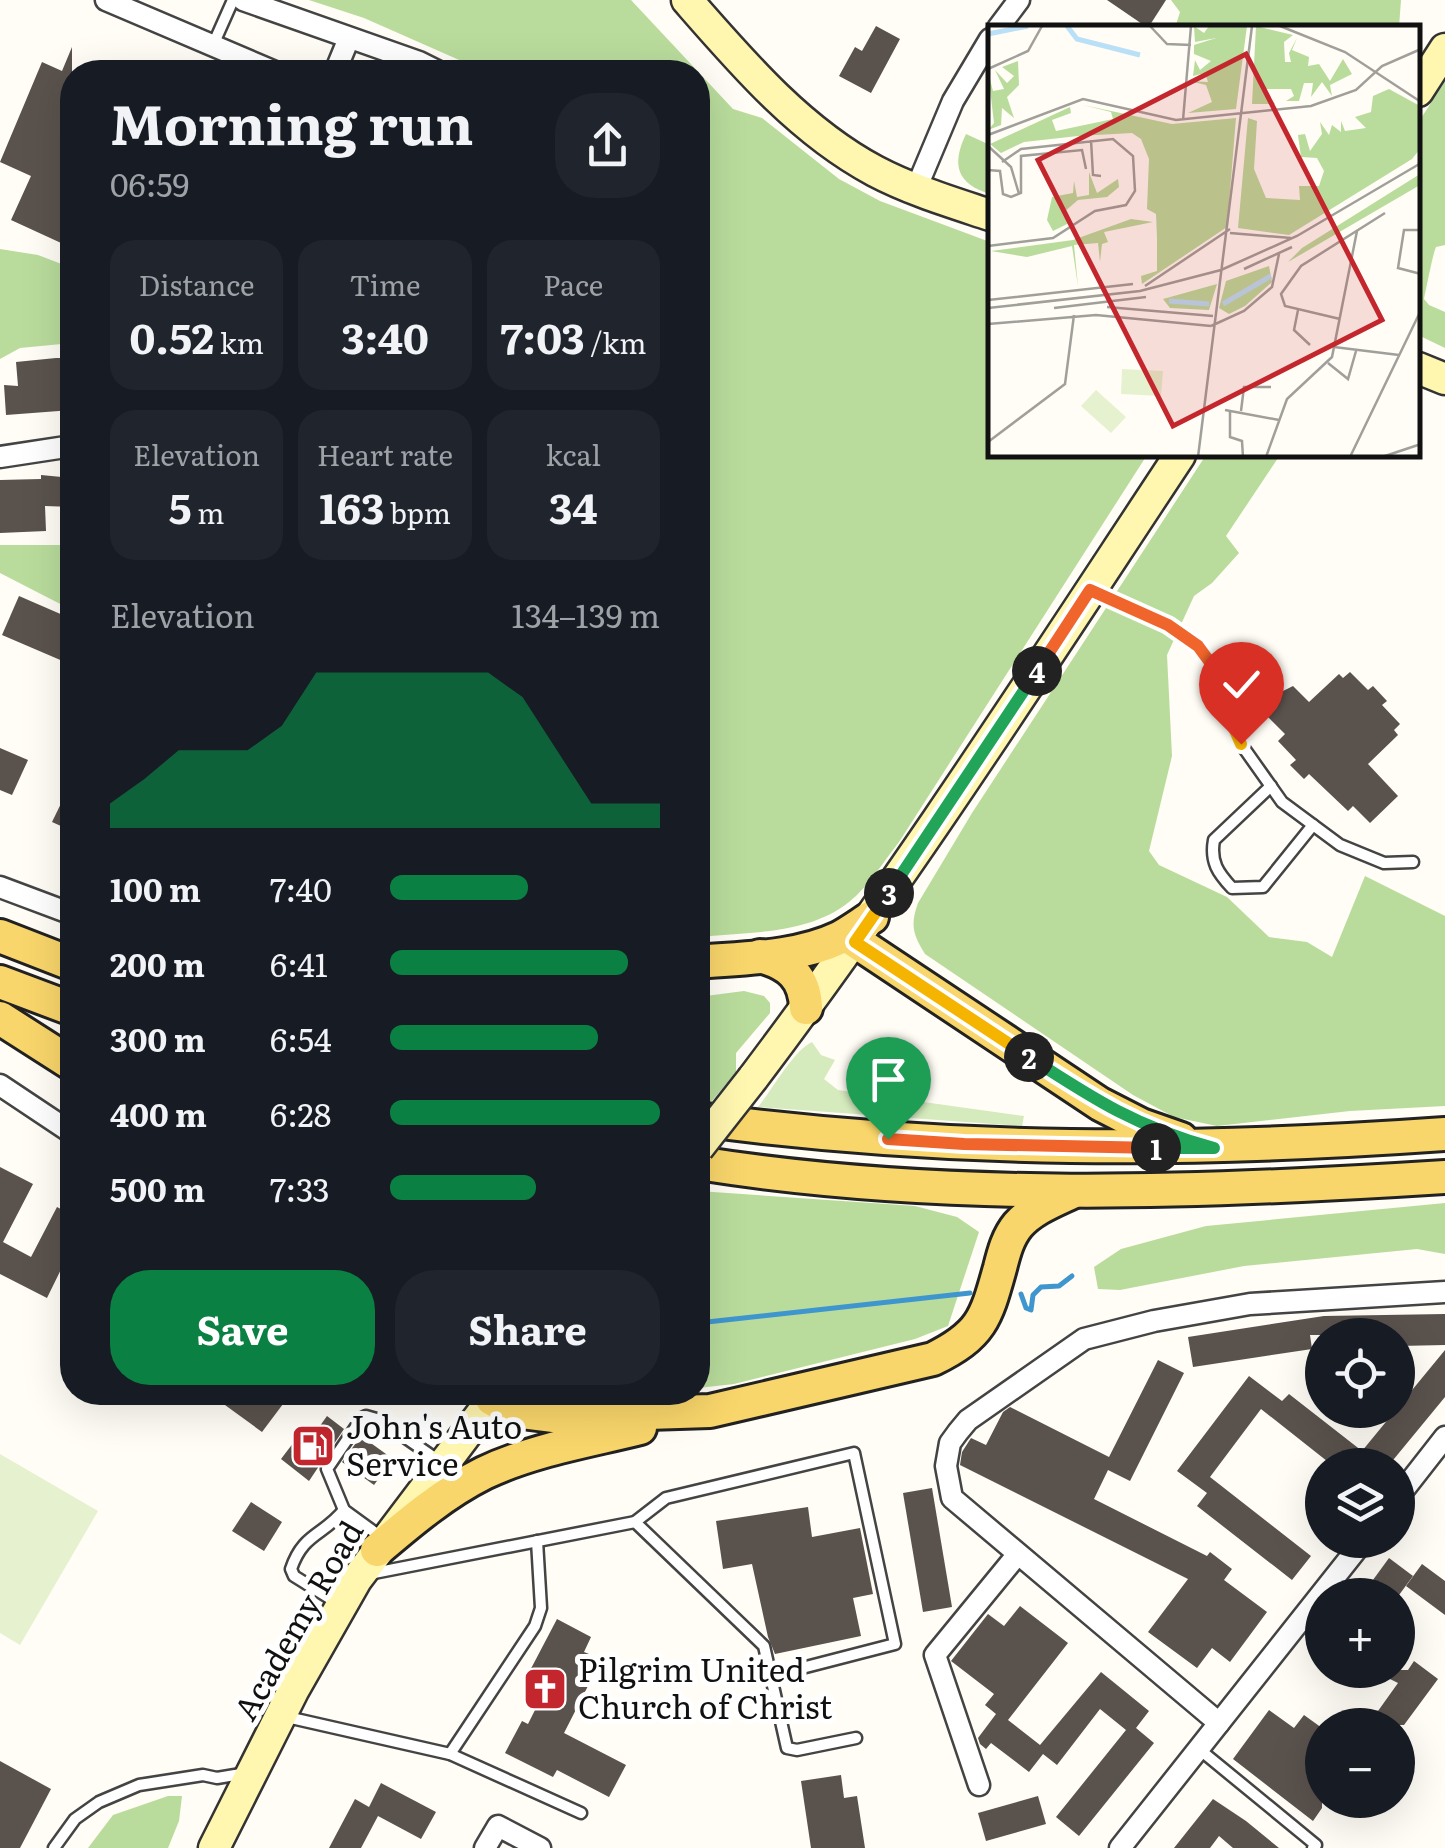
<!DOCTYPE html>
<html lang="en">
<head>
<meta charset="utf-8">
<style>
  :root { --surface:#171b24; --page:#20242c; --text:#f1f3f6; --muted:#9ea1a6; --accent:#0b8043 }
  body { margin:0; font-family:Literata,serif; background:var(--page); color:var(--text); height:100vh; display:flex; flex-direction:column; font-size:38px; white-space:nowrap }
  * { box-sizing:border-box; margin:0 }
  p { font-size:32px; color:var(--muted) }
  .icon { flex:none; width:55px; height:55px; fill:none; stroke:currentColor; stroke-width:2; stroke-linecap:round; stroke-linejoin:round }
  .map { position:relative; flex:1; overflow:hidden }
  .side { position:absolute; left:60px; top:60px; width:650px; height:1345px; display:flex; flex-direction:column; background:var(--surface); border-radius:40px; box-shadow:0 10px 40px #0002 }
  .side>* { flex:none }
  .fabs { position:absolute; left:1305px; top:1318px; display:grid; gap:20px }
  .fabs a { display:grid; place-items:center; width:110px; height:110px; border-radius:50%; background:var(--surface); box-shadow:0 10px 40px #0002; font-size:50px }
  .pin { position:absolute; display:grid; place-items:center; width:85px; height:85px; color:#fff; margin:-102px -42px; border-radius:50% 50% 50% 0; rotate:-45deg; box-shadow:0 0 10px #0007 }
  .pin .icon { rotate:45deg }
  .km { position:absolute; width:50px; height:50px; margin:-25px; border-radius:50%; background:#222; color:#fff; font-size:28px; line-height:50px; text-align:center }
  .round { display:grid; place-items:center; flex:none; width:105px; height:105px; border-radius:40px; background:var(--page) }
  .head { display:flex; align-items:center; justify-content:space-between; height:170px; padding:0 50px }
  h1 { font-size:55px; font-weight:700; line-height:75px }
  .figures { display:grid; grid-template-columns:repeat(3,1fr); gap:15px; height:170px; padding:10px 50px }
  .figures div { display:grid; align-content:center; border-radius:25px; background:var(--page); text-align:center }
  .figures b { font-size:42px; font-weight:700 }
  .figures small { font-size:28px; font-weight:400 }
  .figures p { font-size:28px }
  .chart { height:280px; padding:20px 50px }
  .chart p { display:flex; justify-content:space-between }
  .chart svg { width:100%; height:180px; margin-top:10px; fill:var(--accent); opacity:.7 }
  .button { display:flex; gap:20px; margin-top:auto; padding:20px 50px }
  .button a { flex:1; height:115px; border-radius:40px; background:var(--accent); color:#fff; font-size:40px; font-weight:700; line-height:115px; text-align:center }
  .button a+a { background:var(--page); color:var(--text) }
  ul { padding:0 50px; list-style:none; font-size:32px }
  li { display:grid; grid-template-columns:160px 120px 1fr; align-items:center; height:75px }
  li i { height:25px; border-radius:12px; background:var(--accent) }
  .map>svg:first-child { display:block }
</style>
</head>
<body>
<div class="map">
<svg width="1445" height="1848" viewBox="0 0 1445 1848">
  <rect width="100%" height="100%" fill="#fffdf5"/>
  <!-- green -->
  <path fill="#d5ebbd" d="M812 1042 821 1055 835 1060 824 1079 838 1090 1024 1116 1022 1126 758 1107C772 1090 794 1050 812 1042Z"/>
  <!-- forest -->
  <g fill="#b9dc9c">
    <path d="M309 0H631L733 109 762 118 839 179 880 201 990 242V455H1147L899 842C884 861 868 887 849 902 808 935 747 932 698 937V72H478L466 63 364 18Z"/>
    <polygon points="1171,0 1401,0 1399,27 1175,28 1180,12"/>
    <path d="M1445 81V245L1436 247C1433 253 1426 290 1424 299L1429 305 1445 312V348L1418 335V123Z"/>
    <path d="M966 134 990 145V194C957 184 951 165 966 134Z"/>
    <polygon points="0,249 38,255 72,268 72,343 20,348 0,359"/>
    <path d="M1206 455H1280L1226 536 1239 553 1212 583 1194 596 1167 655 1172 756 1149 851 1159 865 1227 897 1269 937 1307 942 1332 957 1365 876 1445 916V1106L1350 1111 1217 1126 1174 1117 1133 1095 925 954C913 935 910 925 918 903L972 813Z"/>
    <polygon points="0,545 72,545 72,610 0,573"/>
    <polygon points="744,991 764,996 770,1003 770,1013 736,1053 736,1072 711,1102 698,1099 698,997"/>
    <polygon points="698,1191 915,1206 957,1217 979,1232 948,1326 915,1339 734,1384 698,1388"/>
    <polygon points="1445,1203 1445,1254 1417,1249 1244,1266 1120,1290 1098,1289 1094,1267 1121,1249 1206,1226"/>
    <polygon points="168,1796 182,1796 179,1821 168,1848 88,1848 113,1815"/>
  </g>
  <!-- pitch -->
  <polygon fill="#e6f2cf" points="0,1454 98,1511 20,1645 0,1633"/>
  <g fill="none" stroke-linecap="round" stroke-linejoin="round">
    <!-- stream -->
    <g stroke="#3f96cf" stroke-width="5">
      <polyline points="1021,1294 1026,1308 1031,1310 1033,1295 1041,1287 1059,1286 1072,1276"/>
      <polyline points="698,1323 970,1293"/>
    </g>
  </g>
  <!-- building -->
  <g fill="#5a524d">
    <polygon points="1107,0 1166,0 1148,28"/>
    <polygon points="876,26 900,39 871,93 839,76 855,47 862,51"/>
    <polygon points="72,47 72,133 65,151 72,154 72,248 11,220 31,176 0,162 42,62 62,71"/>
    <polygon points="56,358 72,358 72,410 6,415 4,385 18,386 16,362"/>
    <polygon points="41,475 72,478 72,507 45,506 46,531 0,533 0,480 41,479"/>
    <polygon points="19,596 72,619 72,665 2,635"/>
    <polygon points="1350,672 1368,690 1373,686 1387,701 1382,705 1400,724 1394,730 1398,735 1368,764 1398,796 1370,823 1353,806 1348,811 1309,774 1304,779 1290,765 1296,760 1278,741 1285,734 1264,713 1283,691 1293,686 1309,702 1339,674 1343,678"/>
    <polygon points="0,748 28,760 12,795 0,790"/>
    <polygon points="72,781 72,831 52,822"/>
    <polygon points="0,1167 33,1184 3,1242 31,1257 57,1207 72,1215 72,1247 47,1298 0,1274"/>
    <polygon points="1445,1314 1445,1345 1398,1346 1398,1335 1310,1335 1312,1349 1193,1367 1188,1337 1324,1316"/>
    <polygon points="1445,1350 1445,1397 1389,1465 1332,1465 1261,1409 1210,1477 1311,1556 1292,1580 1197,1506 1207,1493 1177,1471 1249,1376 1282,1401 1289,1394 1362,1451"/>
    <polygon points="1158,1360 1184,1373 1130,1481 1108,1470 1094,1499 1207,1556 1210,1552 1232,1569 1224,1580 1267,1612 1230,1662 1212,1648 1197,1668 1148,1632 1188,1579 960,1465 962,1452 971,1438 986,1445 1003,1412 1010,1407 1109,1457"/>
    <polygon points="234,1392 292,1392 262,1432 225,1405"/>
    <polygon points="327,1416 344,1429 309,1481 281,1459 300,1434 304,1437 312,1426 317,1430"/>
    <polygon points="361,1436 393,1459 374,1485 342,1462"/>
    <polygon points="932,1488 952,1607 923,1612 903,1493"/>
    <polygon points="251,1502 282,1522 264,1551 232,1531"/>
    <polygon points="808,1507 812,1537 860,1528 873,1594 853,1598 861,1636 775,1654 768,1637 752,1564 723,1569 716,1521"/>
    <polygon points="1389,1558 1413,1576 1399,1595 1362,1595"/>
    <polygon points="1422,1564 1445,1581 1445,1615 1406,1586"/>
    <polygon points="1020,1606 1068,1643 1008,1720 1040,1745 1101,1672 1149,1711 1136,1728 1154,1743 1079,1836 1056,1817 1126,1730 1100,1709 1057,1765 1043,1754 1029,1772 991,1743 986,1749 980,1744 978,1738 996,1714 985,1705 994,1694 951,1661 988,1614 1004,1626"/>
    <polygon points="557,1619 591,1637 584,1652 589,1654 576,1679 588,1686 564,1733 626,1765 609,1797 557,1770 553,1777 505,1753 522,1721 528,1724 542,1696 531,1691 534,1685 525,1680"/>
    <polygon points="1414,1661 1438,1679 1404,1725 1368,1725 1398,1683 1372,1670 1408,1670"/>
    <polygon points="1269,1710 1294,1728 1304,1715 1322,1728 1322,1808 1313,1821 1233,1759"/>
    <polygon points="0,1761 51,1789 20,1848 0,1848"/>
    <polygon points="841,1775 844,1798 857,1796 865,1848 811,1848 801,1781"/>
    <polygon points="381,1783 436,1812 421,1839 378,1816 361,1848 329,1848 355,1799 369,1807"/>
    <polygon points="1038,1796 1046,1824 986,1841 978,1813"/>
    <polygon points="1213,1799 1246,1821 1279,1848 1233,1848 1219,1836 1210,1848 1174,1848"/>
  </g>
  <g fill="none" stroke-linecap="round" stroke-linejoin="round">
    <defs>
      <g id="lane">
        <polyline points="213,45 233,0"/>
        <polyline points="1096,593 1168,625 1199,646 1223,680 1227,712 1241,744 1282,802 1340,845 1384,863 1413,862"/>
        <path d="M1271 786 1214 840C1210 862 1218 873 1232 888L1263 887 1313 825"/>
        <polyline points="635,1522 764,1646 787,1748 797,1750 856,1738"/>
        <polyline points="381,1537 344,1510 327,1469 362,1418 366,1416 380,1420 442,1463"/>
        <polyline points="369,1574 635,1522 666,1498 854,1453 895,1644 771,1676"/>
        <path d="M339 1604 294 1576 291 1569C303 1533 323 1536 344 1510"/>
        <polyline points="287,1717 450,1754 535,1626 541,1608 537,1541"/>
        <polyline points="1199,1749 1316,1845 1313,1848"/>
        <polyline points="450,1754 581,1813"/>
        <polyline points="54,1848 75,1819 99,1802 139,1785 203,1775 217,1778 247,1773"/>
      </g>
      <g id="street">
        <polyline points="106,0 275,72"/>
        <polyline points="243,0 419,62 439,72"/>
        <polyline points="998,28 1019,0"/>
        <polyline points="335,72 349,38"/>
        <polyline points="916,189 953,101 990,39"/>
        <polyline points="0,457 72,446"/>
        <polyline points="0,887 72,914"/>
        <polyline points="0,1085 72,1133"/>
        <polyline points="1398,1497 1445,1437"/>
        <polyline points="1219,1723 952,1498 946,1466 950,1443 958,1432 968,1420 1084,1339 1154,1321 1250,1304 1445,1292"/>
        <polyline points="979,1785 935,1655 1017,1555"/>
        <polyline points="485,1848 498,1826 540,1848"/>
        <polyline points="1120,1848 1364,1540"/>
      </g>
      <g id="secondary">
        <path d="M687 0C742 63 800 131 875 171 911 190 951 202 990 215"/>
        <polyline points="1418,91 1445,49"/>
        <polyline points="1418,368 1445,379"/>
        <path d="M753 1078C905 877 1041 665 1180 455"/>
        <polyline points="214,1848 294,1689 356,1580 498,1392"/>
      </g>
      <g id="primary">
        <polyline points="0,936 72,964"/>
        <polyline points="855,941 1100,1104 1141,1125 1181,1139"/>
        <path d="M760 956C789 964 805 977 806 1008"/>
        <path d="M698 962C743 958 797 958 839 938 850 932 861 924 872 917"/>
        <polyline points="0,982 72,1009"/>
        <polyline points="0,1018 72,1064"/>
        <path d="M698 1119C950 1153 1191 1152 1445 1134"/>
        <path d="M698 1163C945 1202 1196 1193 1445 1177"/>
        <path d="M492 1399 514 1411 554 1416 710 1411 933 1359C982 1335 986 1318 1000 1268 1004 1252 1008 1237 1018 1225 1032 1209 1053 1201 1072 1192"/>
        <path d="M377 1550C410 1522 444 1493 484 1473 532 1450 588 1441 640 1428"/>
      </g>
    </defs>
    <!-- lane casing -->
    <use href="#lane" stroke="#444" stroke-width="15"/>
    <!-- street casing -->
    <use href="#street" stroke="#444" stroke-width="25"/>
    <!-- secondary casing -->
    <use href="#secondary" stroke="#333" stroke-width="35"/>
    <!-- primary casing -->
    <use href="#primary" stroke="#222" stroke-width="38"/>
    <!-- lane -->
    <use href="#lane" stroke="#fff" stroke-width="10"/>
    <!-- street -->
    <use href="#street" stroke="#fff" stroke-width="20"/>
    <!-- secondary -->
    <use href="#secondary" stroke="#fff6b0" stroke-width="30"/>
    <!-- primary -->
    <use href="#primary" stroke="#f9d66b" stroke-width="32"/>
    <defs>
      <polyline id="secondary-bridge" points="698,1148 753,1078"/>
    </defs>
    <!-- secondary-bridge casing -->
    <use href="#secondary-bridge" stroke="#333" stroke-width="35" stroke-linecap="butt"/>
    <!-- secondary-bridge -->
    <use href="#secondary-bridge" stroke="#fff6b0" stroke-width="30"/>
  </g>
  <g fill="none" stroke-linecap="round" stroke-linejoin="round">
    <defs>
      <polyline id="split-1" points="888,1139 964,1144 1156,1148"/>
      <path id="split-2" d="M1029 1057C1095 1100 1137 1127 1214 1148H1156"/>
      <polyline id="split-3" points="889,893 855,942 1029,1057"/>
      <polyline id="split-4" points="889,893 1037,671"/>
      <polyline id="split-5" points="1037,671 1090,590 1168,625 1198,646 1223,680 1224,687"/>
      <polyline id="split-6" points="1224,687 1227,712 1241,744"/>
    </defs>
    <!-- split-1 casing -->
    <use href="#split-1" stroke="#fff" stroke-width="20"/>
    <!-- split-2 casing -->
    <use href="#split-2" stroke="#fff" stroke-width="20"/>
    <!-- split-3 casing -->
    <use href="#split-3" stroke="#fff" stroke-width="20"/>
    <!-- split-4 casing -->
    <use href="#split-4" stroke="#fff" stroke-width="20"/>
    <!-- split-5 casing -->
    <use href="#split-5" stroke="#fff" stroke-width="20"/>
    <!-- split-6 casing -->
    <use href="#split-6" stroke="#fff" stroke-width="20"/>
    <!-- split-1 -->
    <use href="#split-1" stroke="#f0652b" stroke-width="12"/>
    <!-- split-2 -->
    <use href="#split-2" stroke="#22a559" stroke-width="12"/>
    <!-- split-3 -->
    <use href="#split-3" stroke="#f5b400" stroke-width="12"/>
    <!-- split-4 -->
    <use href="#split-4" stroke="#22a559" stroke-width="12"/>
    <!-- split-5 -->
    <use href="#split-5" stroke="#f0652b" stroke-width="12"/>
    <!-- split-6 -->
    <use href="#split-6" stroke="#f5b400" stroke-width="12"/>
  </g>
  <!-- icons -->
  <defs>
    <symbol id="fuel-square" viewBox="-11 -11 22 22"><rect x="-9" y="-9" width="18" height="18" rx="4" fill="#c4262e" stroke="#fff"/><path d="M-5.5-6h7V0h2V4h1.3V-2.5L3-4.5l.8-.8L6-3V5H2.5V1h-1V6h-7ZM-4.2-4.7v3.2H.2V-4.7Z" fill="#fff"/></symbol>
    <symbol id="church-square" viewBox="-11 -11 22 22"><rect x="-9" y="-9" width="18" height="18" rx="4" fill="#c4262e" stroke="#fff"/><path d="M-1.2-6h2.4v3.5h3.3v2.4h-3.3V6h-2.4V-.1h-3.3v-2.4h3.3Z" fill="#fff"/></symbol>
  </defs>
  <g fill-rule="evenodd">
    <use href="#fuel-square" x="288" y="1421" width="50" height="50"/>
    <use href="#church-square" x="520" y="1664" width="50" height="50"/>
  </g>
  <g text-anchor="middle" stroke-width="10" stroke-linejoin="round" paint-order="stroke">
    <!-- poi labels -->
    <g font-size="32" fill="#111" stroke="#fff" text-anchor="start">
      <text x="346" y="1439">John's Auto<tspan x="346" dy="37">Service</tspan></text>
      <text x="578" y="1682">Pilgrim United<tspan x="578" dy="37">Church of Christ</tspan></text>
    </g>
    <!-- street labels -->
    <g font-size="32" fill="#111" stroke="#fff">
      <text transform="translate(299 1621) rotate(-60)" y="11">Academy Road</text>
    </g>
  </g>
  <!-- overview -->
  <g transform="translate(988 25)">
    <rect width="432" height="432" fill="#fffdf5"/>
    <path d="M206 1 216 8 221 1H259L248 84 200 88 224 77 218 60 201 56 220 57 217 48 205 51 207 35 212 45 223 36 206 29V20L228 13 207 17ZM268 1 305 10 296 17 297 37H303L301 28 309 13 304 25 321 32 320 41 331 39 342 56 355 34 364 49 342 60 344 71 334 57 323 72 325 58H316L311 76H298L306 71 303 64H276L287 79H264ZM30 36 31 60 19 72 26 93 14 83 13 100 0 105 6 98 0 47 5 66 16 64 7 45 19 58 26 51 14 42ZM401 64 432 81V124L424 134 301 210 250 203 260 93 269 96 266 144 278 173 312 175 311 161H331L336 146 329 133 313 132 310 110 317 109 322 126 334 109 332 97 341 110 344 100 353 107V96L357 106 378 103 367 92 383 87 385 71ZM95 80 184 99 248 93 239 202 154 259 153 251 169 246V212L168 189 159 184 161 134 153 114 144 108 90 111 36 117 13 128 2 119 82 82 83 88 64 95 68 106 125 94 123 87ZM101 147 109 168 130 154 131 162 119 172 90 175 76 187 81 198 65 206 59 195 64 172 85 168 86 156 89 172 101 170ZM432 149V160L300 237 314 223ZM143 194 165 197 116 207 120 217 114 219 112 237 110 218 86 220 90 261 84 221 39 232 3 226 85 215ZM281 241 284 257 257 281 241 289 231 283 238 256ZM229 259 221 285 182 283 175 274Z" fill="#b9dc9c"/>
    <path d="M134 344 175 346 173 371 133 369ZM108 365 138 392 123 408 93 381Z" fill="#e6f2cf"/>
    <path fill="none" stroke="#b9e0f7" stroke-width="5" d="M79 1 89 14 152 30M0 9 40 1M181 276 221 279M235 279 283 251"/>
    <path fill="none" stroke="#a09f9a" stroke-width="2.5" d="M162 1 179 19 203 20M292 1 357 27 433 77M0 44 40 26 54 1M195 95 203 1M0 110 95 74 188 95 323 81 368 65 394 41 433 24M103 115 105 150 113 151M0 121 23 142 31 169M0 145 12 146 15 169 23 172 33 168V131L94 125 98 144M433 205H416L410 243 433 249M242 208 303 213M0 221 65 213 107 186 138 180 147 166 145 131 125 114 33 124 14 137M256 244 304 222M157 261 242 204M0 275 145 259M119 282 225 291M0 283 152 266 233 245 309 211 433 138M66 283 158 272M310 285 306 305 322 320M352 294 297 281 293 269 313 241 397 188M0 299 108 290 223 301M223 301 256 286 284 262 291 229M346 322 411 330M340 338 360 354 368 326M237 385 291 395M242 385V412L254 416 255 432M253 386 256 362H283M0 417 77 359 86 290M210 432 264 1M278 432 299 374 344 332 369 206M362 432 433 285M394 432 433 419"/>
    <path fill="#c4262e" fill-opacity="0.15" stroke="#c4262e" stroke-width="5" d="M258 29 394 295 185 401 50 135Z"/>
    <rect width="432" height="432" fill="none" stroke="#111" stroke-width="5"/>
  </g>
</svg>
<div class="fabs">
<a><svg class="icon" aria-label="locate" viewBox="0 0 24 24"><circle cx="12" cy="12" r="6"/><path d="M12 2v4M12 18v4M2 12h4M18 12h4"/></svg></a>
<a><svg class="icon" aria-label="layers" viewBox="0 0 24 24"><path d="M12 4l9 5-9 5-9-5zM3 14l9 5 9-5"/></svg></a>
<a>+</a>
<a>−</a>
</div>
<div class="pin" style="left:888px;top:1139px;background:#1e9e55"><svg class="icon" aria-label="arrive" viewBox="0 0 24 24"><path d="M6 21V4h12l-3 4 3 4H6"/></svg></div>
<div class="pin" style="left:1241px;top:744px;background:#d93025"><svg class="icon" aria-label="check" viewBox="0 0 24 24"><path d="M5 12l5 5 9-10"/></svg></div>
<b class="km" style="left:1156px;top:1148px">1</b>
<b class="km" style="left:1029px;top:1057px">2</b>
<b class="km" style="left:889px;top:893px">3</b>
<b class="km" style="left:1037px;top:671px">4</b>
<section class="side">
<div class="head"><div><h1>Morning run</h1><p>06:59</p></div><a class="round"><svg class="icon" aria-label="share" viewBox="0 0 24 24"><path d="M12 15V3M7 8l5-5 5 5M5 13v7h14v-7"/></svg></a></div>
<div class="figures">
<div><p>Distance</p><b>0.52<small> km</small></b></div>
<div><p>Time</p><b>3:40</b></div>
<div><p>Pace</p><b>7:03<small> /km</small></b></div>
</div>
<div class="figures">
<div><p>Elevation</p><b>5<small> m</small></b></div>
<div><p>Heart rate</p><b>163<small> bpm</small></b></div>
<div><p>kcal</p><b>34</b></div>
</div>
<div class="chart"><p><span>Elevation</span>134–139 m</p>
<svg viewBox="0 0 160 44" preserveAspectRatio="none"><path d="M0 44V38L10 32L20 25L30 25L40 25L50 19L60 6L70 6L80 6L90 6L100 6L110 6L120 12L130 25L140 38L150 38L160 38V44z"/></svg>
</div>
<ul>
<li><b>100 m</b>7:40<i style="width:51%"></i></li>
<li><b>200 m</b>6:41<i style="width:88%"></i></li>
<li><b>300 m</b>6:54<i style="width:77%"></i></li>
<li><b>400 m</b>6:28<i style="width:100%"></i></li>
<li><b>500 m</b>7:33<i style="width:54%"></i></li>
</ul>
<div class="button"><a>Save</a><a>Share</a></div>
</section>
</div>
</body>
</html>
